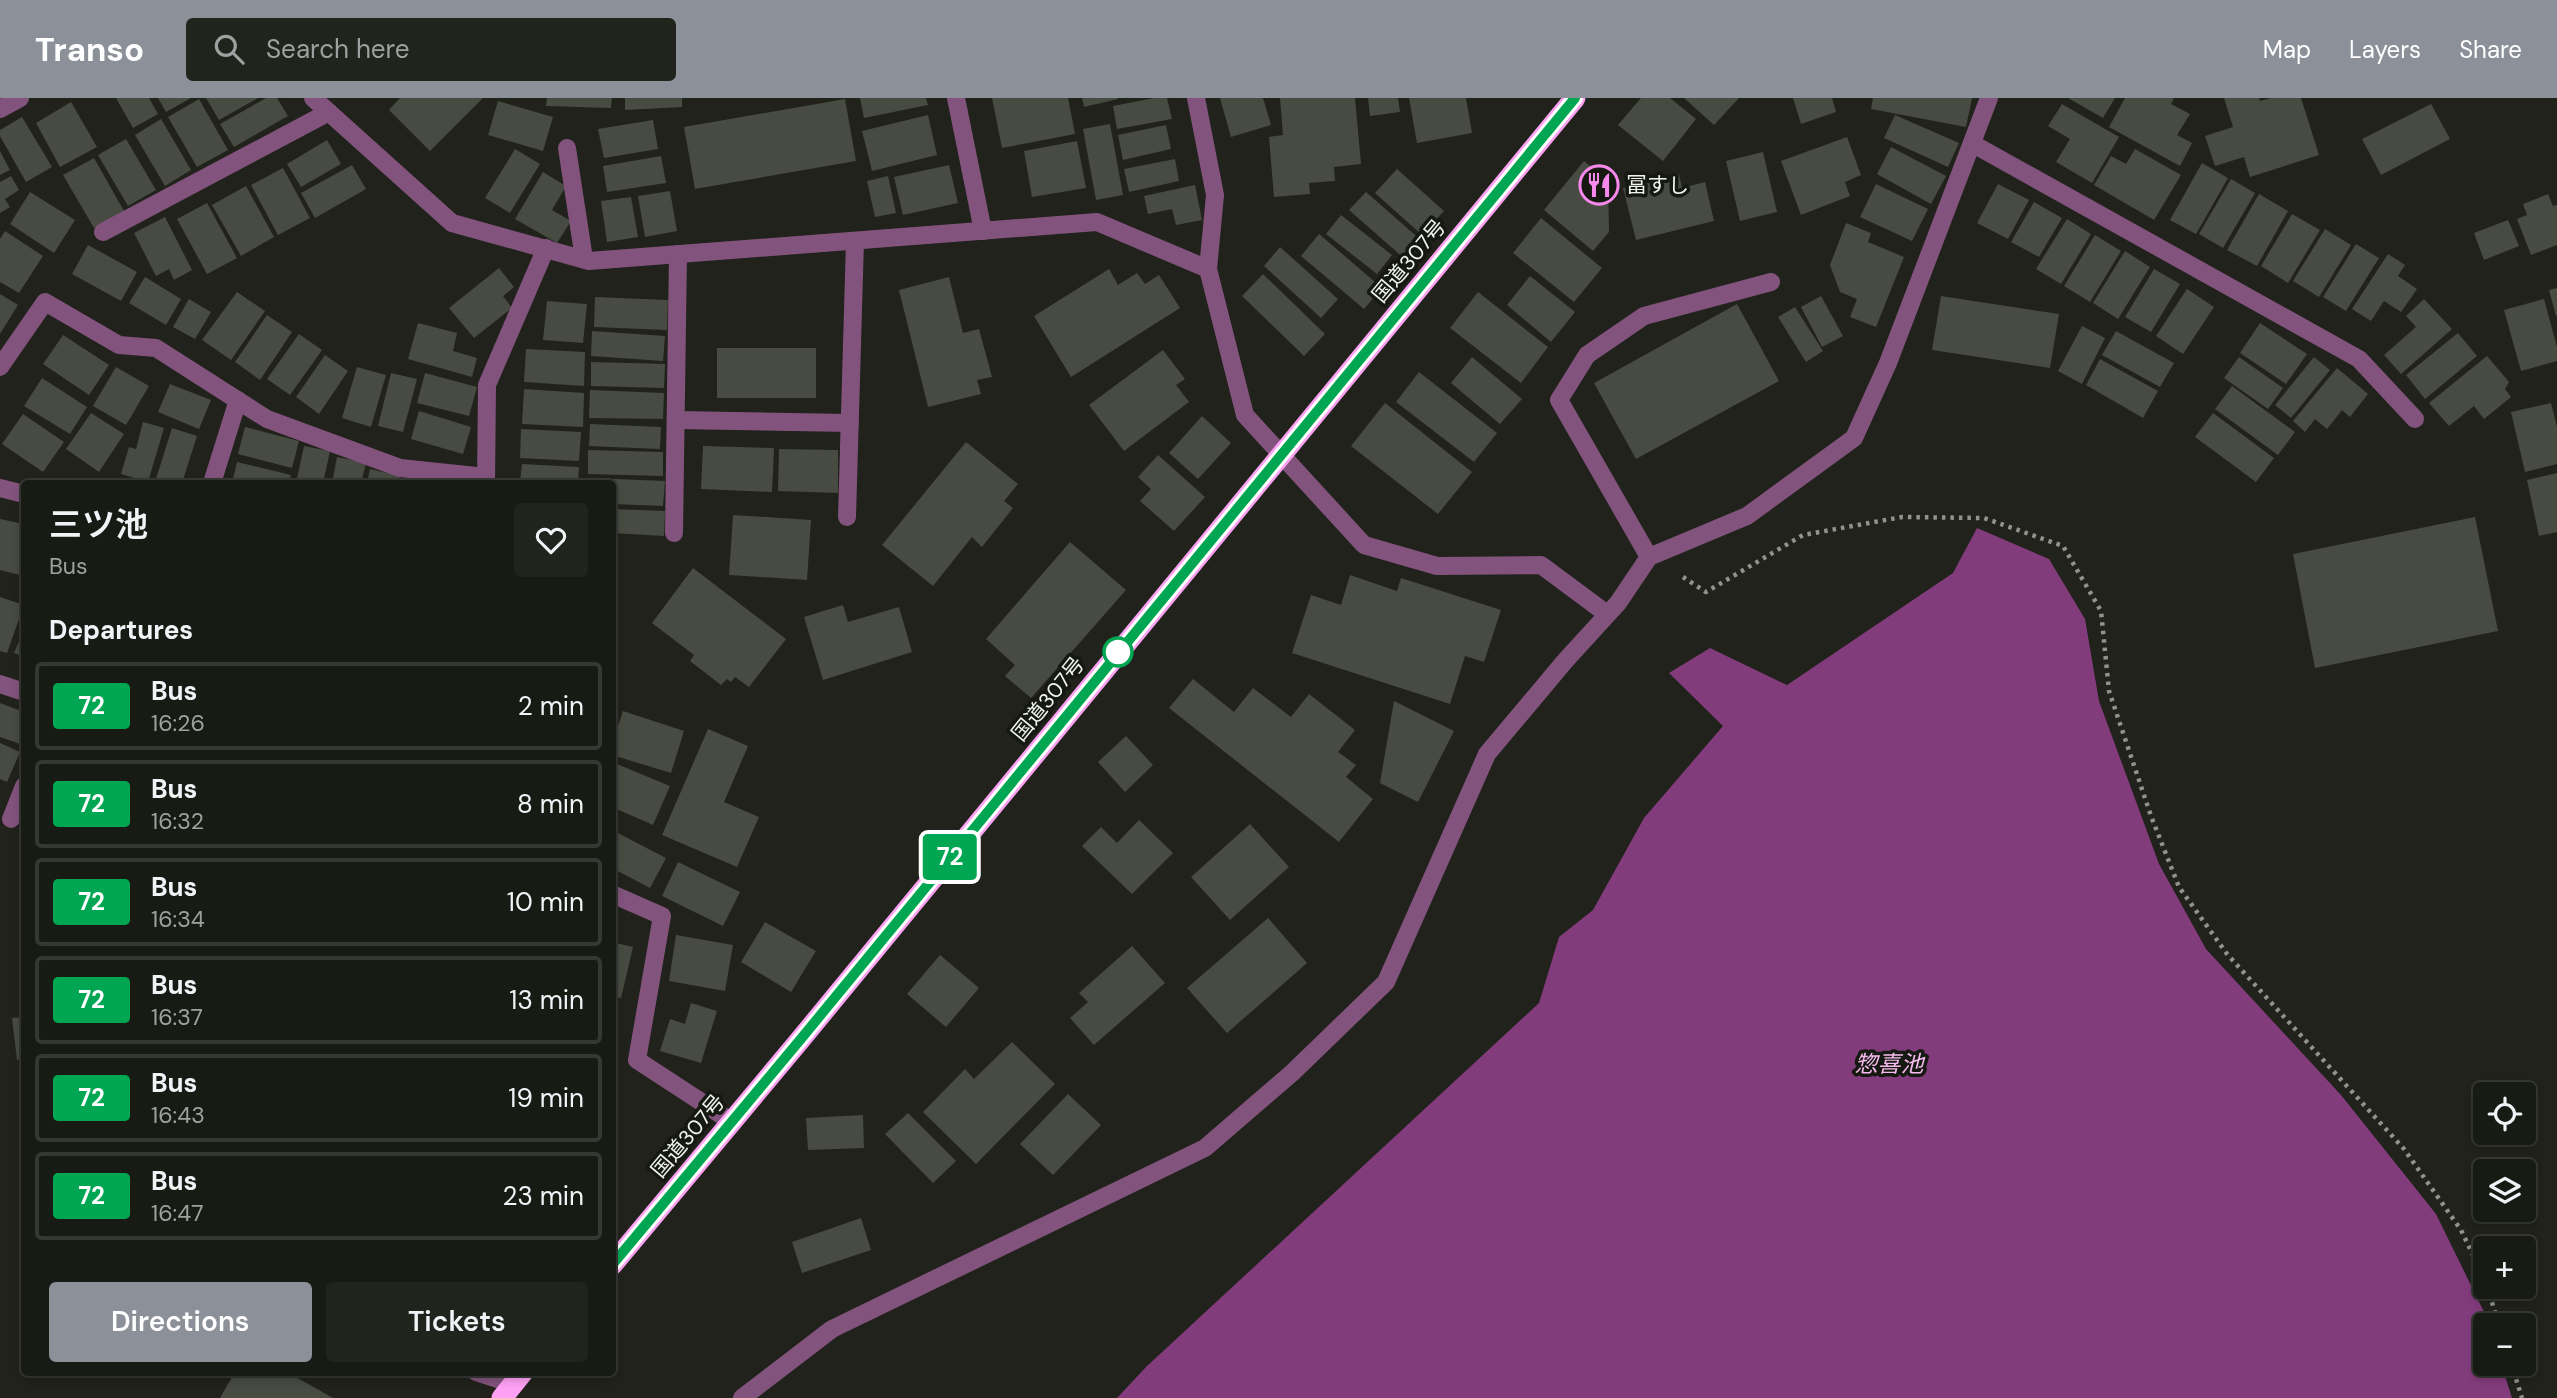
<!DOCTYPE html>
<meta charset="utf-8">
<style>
:root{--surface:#181a14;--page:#21231d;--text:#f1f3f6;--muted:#9fa1a0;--line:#363834;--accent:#8c9099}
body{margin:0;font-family:"DM Sans","Noto Sans JP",sans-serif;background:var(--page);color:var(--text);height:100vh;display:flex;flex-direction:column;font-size:26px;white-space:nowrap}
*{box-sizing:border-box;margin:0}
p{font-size:23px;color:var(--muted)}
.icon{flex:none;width:38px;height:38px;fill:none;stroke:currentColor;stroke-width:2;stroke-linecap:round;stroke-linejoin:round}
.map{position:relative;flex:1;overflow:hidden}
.drawer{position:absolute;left:21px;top:382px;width:595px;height:896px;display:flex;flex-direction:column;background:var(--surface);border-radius:7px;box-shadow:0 4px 10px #0003,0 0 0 2px var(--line)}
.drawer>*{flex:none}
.badge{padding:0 14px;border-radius:5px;font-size:24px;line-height:46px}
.buttons{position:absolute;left:2473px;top:984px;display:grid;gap:14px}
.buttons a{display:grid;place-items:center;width:63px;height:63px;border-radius:7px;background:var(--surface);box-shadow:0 4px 10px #0003,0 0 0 2px var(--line);font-size:35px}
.map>.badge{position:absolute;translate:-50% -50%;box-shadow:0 0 0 4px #fff}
h2{padding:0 28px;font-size:26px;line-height:63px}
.round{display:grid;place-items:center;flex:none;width:74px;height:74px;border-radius:7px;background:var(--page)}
.head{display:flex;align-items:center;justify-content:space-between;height:119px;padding:0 28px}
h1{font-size:33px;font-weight:600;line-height:52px}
.cta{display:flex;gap:14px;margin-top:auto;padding:14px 28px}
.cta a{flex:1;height:80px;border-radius:7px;background:var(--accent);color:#fff;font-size:28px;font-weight:600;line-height:80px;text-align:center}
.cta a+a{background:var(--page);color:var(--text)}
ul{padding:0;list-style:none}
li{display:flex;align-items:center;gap:21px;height:88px;margin:0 14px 10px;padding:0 14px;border:4px solid var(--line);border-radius:7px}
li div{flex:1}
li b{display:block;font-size:26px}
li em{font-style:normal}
li .badge{min-width:77px;font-weight:700;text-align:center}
header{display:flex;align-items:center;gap:42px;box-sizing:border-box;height:98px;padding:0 35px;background:var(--accent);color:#fff}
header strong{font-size:33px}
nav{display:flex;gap:38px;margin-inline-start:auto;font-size:24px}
.search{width:490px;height:63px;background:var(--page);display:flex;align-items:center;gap:18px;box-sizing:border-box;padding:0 24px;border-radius:7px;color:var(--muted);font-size:26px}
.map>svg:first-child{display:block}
</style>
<header>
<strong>Transo</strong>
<div class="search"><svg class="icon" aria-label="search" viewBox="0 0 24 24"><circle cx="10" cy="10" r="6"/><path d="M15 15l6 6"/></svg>Search here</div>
<nav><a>Map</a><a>Layers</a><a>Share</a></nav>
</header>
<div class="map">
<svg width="2557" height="1300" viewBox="0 0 2557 1300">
<rect width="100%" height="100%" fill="#20221b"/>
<polygon fill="#823c7c" points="1977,430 2049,461 2085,521 2099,603 2159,766 2206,851 2341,997 2436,1116 2488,1222 2490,1227 2485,1227 2485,1265 2501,1265 2512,1300 1117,1300 1146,1269 1539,905 1559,839 1593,812 1644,720 1723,628 1669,575 1710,550 1787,587 1953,475"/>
<g fill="#484b42">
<polygon points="116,0 149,0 158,16 133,30"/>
<polygon points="158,0 191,0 166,14"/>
<polygon points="206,0 258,0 219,22"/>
<polygon points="266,0 277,0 288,18 234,49 220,26"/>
<polygon points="400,0 483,0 430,53 389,12"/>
<polygon points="547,0 612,0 611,10 546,8"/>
<polygon points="625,0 682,0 682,9 625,12"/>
<polygon points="860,0 926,0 928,7 864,20"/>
<polygon points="992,0 1068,0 1075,36 1002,50"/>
<polygon points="1082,0 1118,0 1118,1 1084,9"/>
<polygon points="1154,0 1167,0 1172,21 1117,31 1113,8"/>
<polygon points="1220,0 1263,0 1271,27 1231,39"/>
<polygon points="1280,0 1355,0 1361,66 1334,69 1335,83 1309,85 1310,96 1274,99 1269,39 1283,37"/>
<polygon points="1368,0 1398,0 1400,14 1370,18"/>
<polygon points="1409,0 1466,0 1472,35 1417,45"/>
<polygon points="1641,0 1670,0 1696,21 1663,63 1618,27"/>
<polygon points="1684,0 1739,0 1714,27"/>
<polygon points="1793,0 1832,0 1836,14 1801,26"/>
<polygon points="1873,0 1972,0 1966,29 1871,11"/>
<polygon points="2068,0 2115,0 2103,20"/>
<polygon points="2125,0 2174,0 2171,6 2190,16 2177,37 2192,45 2180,68 2109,29"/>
<polygon points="2224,0 2259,0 2260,3 2271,0 2301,0 2319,57 2250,79 2244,59 2215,68 2205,38 2233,29"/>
<polygon points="199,1 228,52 197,69 168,19"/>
<polygon points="845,1 856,63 695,91 684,29"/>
<polygon points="498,3 553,19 543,53 488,37"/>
<polygon points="71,4 97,49 60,69 36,25"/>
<polygon points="2062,6 2119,39 2092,85 2056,64 2070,41 2048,28"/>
<polygon points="2431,6 2450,41 2381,77 2362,41"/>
<polygon points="928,17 937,57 872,73 862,33"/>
<polygon points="1895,17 1959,45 1948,69 1884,40"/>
<polygon points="22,19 52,69 26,84 0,38 0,32"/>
<polygon points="161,21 191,72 165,88 135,37"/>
<polygon points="653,22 658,51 604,60 598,31"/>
<polygon points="1110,26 1123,97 1096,102 1083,31"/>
<polygon points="1166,27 1171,51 1123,62 1118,37"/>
<polygon points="1847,39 1861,77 1845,84 1850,98 1801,117 1781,63"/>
<polygon points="126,41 156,92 128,108 98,57"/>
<polygon points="327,42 341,66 301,89 287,66"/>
<polygon points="1077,43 1086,90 1032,99 1024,53"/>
<polygon points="1891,49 1946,78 1931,106 1877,76"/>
<polygon points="515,51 540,66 510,115 485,100"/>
<polygon points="2135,51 2181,77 2154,122 2094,87 2111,58 2126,66"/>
<polygon points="0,53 10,72 0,77"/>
<polygon points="1763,54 1777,114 1740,123 1726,63"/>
<polygon points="661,58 666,85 607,94 603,68"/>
<polygon points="94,60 124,113 94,130 63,77"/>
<polygon points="1175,61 1179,83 1129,94 1124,71"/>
<polygon points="1584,63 1608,83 1609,134 1593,153 1544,112"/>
<polygon points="2202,65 2228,80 2196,136 2170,122"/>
<polygon points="352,67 366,91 315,120 301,95"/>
<polygon points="949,67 958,105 903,117 894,79"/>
<polygon points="283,70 310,120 278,137 251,87"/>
<polygon points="1397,71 1444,113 1422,137 1375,95"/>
<polygon points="543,74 566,88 552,112 571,123 557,145 515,121"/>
<polygon points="1679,76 1682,90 1705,84 1714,123 1636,142 1623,90"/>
<polygon points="11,78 19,92 5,101 10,109 0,115 0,84"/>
<polygon points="888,78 896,115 875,119 867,83"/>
<polygon points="2231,81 2255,95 2223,150 2199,136"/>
<polygon points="1876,86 1928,111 1912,143 1860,119"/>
<polygon points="1998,86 2029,102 2008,141 1977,125"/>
<polygon points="1195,87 1202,122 1176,127 1172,111 1148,116 1144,98"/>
<polygon points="246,88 274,139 241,158 212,107"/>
<polygon points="670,93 677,133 645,139 638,98"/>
<polygon points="30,94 75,122 54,155 10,126"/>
<polygon points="1366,94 1423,144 1406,162 1349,112"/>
<polygon points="2259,96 2288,113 2257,168 2227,152"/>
<polygon points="2548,96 2553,108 2557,107 2557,147 2531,157 2517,121 2527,117 2523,106"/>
<polygon points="631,99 638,139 607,144 601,103"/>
<polygon points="2034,104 2062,120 2039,159 2011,144"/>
<polygon points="207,105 237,160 207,176 177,121"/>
<polygon points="2292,116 2320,132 2288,185 2261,168"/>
<polygon points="1341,117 1392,157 1377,176 1326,136"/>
<polygon points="165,119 192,172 174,182 169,171 156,178 134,135"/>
<polygon points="1541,120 1602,170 1574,204 1513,155"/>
<polygon points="2067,121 2091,136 2061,186 2036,171"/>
<polygon points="2508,122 2519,148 2484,162 2474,135"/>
<polygon points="1846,125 1871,135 1868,144 1904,159 1876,229 1850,219 1857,201 1840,194 1830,167"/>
<polygon points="2325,131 2351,147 2319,199 2293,183"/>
<polygon points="5,133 43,158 19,195 0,184 0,141"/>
<polygon points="1319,136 1382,190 1364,211 1301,158"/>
<polygon points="2095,137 2121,153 2090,204 2064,188"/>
<polygon points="2356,146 2379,160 2346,213 2323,199"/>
<polygon points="88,147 137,174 121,203 72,176"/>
<polygon points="1280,149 1338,201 1321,220 1264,168"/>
<polygon points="2125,153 2150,169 2118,221 2093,205"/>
<polygon points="2388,156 2405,167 2398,178 2417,191 2401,214 2384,203 2371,223 2352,211"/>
<polygon points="499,170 514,189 503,198 512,210 474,240 449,210"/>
<polygon points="1109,171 1118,187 1137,175 1145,186 1159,177 1180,210 1071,279 1034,218"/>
<polygon points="2154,171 2180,186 2151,234 2125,219"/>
<polygon points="1263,176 1325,236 1304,258 1242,198"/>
<polygon points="1530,178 1575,214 1551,244 1507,207"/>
<polygon points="145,179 181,201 166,227 129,205"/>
<polygon points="949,179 963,235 979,231 992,279 977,282 981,296 928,309 899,192"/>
<polygon points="2557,190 2557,218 2556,218 2549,192"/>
<polygon points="2187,191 2214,209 2183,256 2156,238"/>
<polygon points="237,194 265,213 231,262 202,242"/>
<polygon points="1478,194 1548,249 1521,285 1450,230"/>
<polygon points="0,196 18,207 0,236"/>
<polygon points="1821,198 1843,238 1822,249 1801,209"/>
<polygon points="1941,198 2059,216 2050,270 1932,252"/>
<polygon points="595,199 668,202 667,232 594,229"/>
<polygon points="189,201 211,214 195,241 173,229"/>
<polygon points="2424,201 2452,231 2401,276 2384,257 2416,229 2406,218"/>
<polygon points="2544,201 2557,249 2557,263 2521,273 2504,212"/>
<polygon points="547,203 587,206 583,245 543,242"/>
<polygon points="1737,206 1779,283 1636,361 1594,285"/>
<polygon points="1795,209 1823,253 1806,264 1778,219"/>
<polygon points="267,217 292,234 260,282 235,264"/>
<polygon points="418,225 457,235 453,253 477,260 472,279 408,261"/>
<polygon points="2260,225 2307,256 2286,286 2240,255"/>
<polygon points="2082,228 2105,240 2082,286 2058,273"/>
<polygon points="592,233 665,238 663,263 591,258"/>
<polygon points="2116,233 2174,265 2160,289 2102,257"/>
<polygon points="2458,235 2477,258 2425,301 2406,277"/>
<polygon points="299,236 322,252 290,297 267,281"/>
<polygon points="63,237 109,267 89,297 43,266"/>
<rect x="717" y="250" width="99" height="50"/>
<polygon points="526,251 585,254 584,288 524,284"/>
<polygon points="1163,252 1185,281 1176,287 1189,304 1124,353 1089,307"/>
<polygon points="325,257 348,273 319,316 296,299"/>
<polygon points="2487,258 2509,284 2505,291 2511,299 2484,321 2474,308 2449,328 2429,305"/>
<polygon points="1472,259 1522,301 1500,326 1451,285"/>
<polygon points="2239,259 2283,290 2268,311 2224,280"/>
<polygon points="2314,259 2330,272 2291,320 2275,307"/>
<polygon points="2100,261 2158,293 2143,320 2086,287"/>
<polygon points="591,264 665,266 664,290 591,288"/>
<polygon points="116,269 149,288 126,327 93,308"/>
<polygon points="357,269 386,277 371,329 342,320"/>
<polygon points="2337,270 2368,296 2350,319 2342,312 2327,331 2315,321 2305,334 2293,323"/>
<polygon points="1419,274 1497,335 1474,364 1396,304"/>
<polygon points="391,275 417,281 403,334 378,328"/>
<polygon points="425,275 477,289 469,318 417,305"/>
<polygon points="42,280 87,309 70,336 24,308"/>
<polygon points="170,286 211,302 199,331 158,314"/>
<polygon points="2232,288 2295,334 2278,357 2215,311"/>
<polygon points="524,291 584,295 583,329 522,326"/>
<polygon points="590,292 664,295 663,321 589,320"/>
<polygon points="1385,305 1472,374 1438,416 1351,348"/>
<polygon points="2551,305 2557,329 2557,366 2525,374 2511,314"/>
<polygon points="419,313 471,329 463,356 411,341"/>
<polygon points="91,315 124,336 99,374 66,351"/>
<polygon points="2213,315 2274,360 2256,384 2195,339"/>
<polygon points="23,316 64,344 43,374 2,346"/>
<polygon points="1202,318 1231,345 1198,381 1169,355"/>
<polygon points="143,324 164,330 148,384 121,376 129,349 136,351"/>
<polygon points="590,326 661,329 660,351 589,348"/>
<polygon points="245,329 299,343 292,370 238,356"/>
<polygon points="172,330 197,338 182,385 159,385 155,384"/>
<polygon points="521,331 581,334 579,363 520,360"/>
<polygon points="966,344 1018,386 1004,403 1013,410 982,449 972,439 933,488 882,447"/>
<polygon points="304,348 330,353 323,385 296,385"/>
<polygon points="703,348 774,350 772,394 701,391"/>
<polygon points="779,351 838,352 838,395 778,393"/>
<polygon points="588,352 663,354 663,378 588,376"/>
<polygon points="1158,357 1205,399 1174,433 1140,403 1151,391 1138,379"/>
<polygon points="337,359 366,365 361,385 332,385"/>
<polygon points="237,364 291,377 289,385 232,385"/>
<polygon points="522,366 579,369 578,385 520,385"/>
<polygon points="370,371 400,378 398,385 367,385"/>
<polygon points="2557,375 2557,434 2539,438 2527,382"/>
<polygon points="589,380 665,383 663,408 612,406 612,385 589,385"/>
<polygon points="612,411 665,413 664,438 612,435"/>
<polygon points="733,417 811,422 807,482 729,477"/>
<polygon points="2475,419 2498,533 2315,570 2293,456"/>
<polygon points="0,421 24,426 24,478 0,472"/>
<polygon points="1070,444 1126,492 1031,600 1005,578 1015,567 986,541"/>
<polygon points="693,470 786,541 749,589 735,579 731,584 727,581 721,587 690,563 694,557 652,525"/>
<polygon points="1350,477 1397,493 1401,480 1501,512 1484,564 1465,558 1450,606 1292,555 1311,497 1341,507"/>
<polygon points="0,499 24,507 7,555 0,553"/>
<polygon points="843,507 848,524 899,509 912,554 823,582 804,519"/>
<polygon points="24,532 24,559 14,555"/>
<polygon points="1193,581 1234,614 1253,590 1291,619 1309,596 1355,632 1338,654 1356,667 1346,679 1373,701 1339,744 1169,610"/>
<polygon points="1394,603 1454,633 1418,704 1380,685"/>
<polygon points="0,605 24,614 24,634 20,646 0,639"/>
<polygon points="623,613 684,633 671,675 612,657 612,645"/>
<polygon points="708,631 748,648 724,704 759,719 737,769 662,737"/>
<polygon points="1126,638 1153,667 1125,694 1098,664"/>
<polygon points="0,645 20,654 7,684 0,681"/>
<polygon points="612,664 670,688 653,727 612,709"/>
<polygon points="1139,722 1173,755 1132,796 1082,748 1101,729 1117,745"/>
<polygon points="1250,726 1289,769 1230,822 1191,779"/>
<polygon points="612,732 666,760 650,790 612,770"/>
<polygon points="678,764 740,794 723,828 662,798"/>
<polygon points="1268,820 1307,865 1227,935 1187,890"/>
<polygon points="765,824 816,853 791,894 741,864"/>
<polygon points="676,837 733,847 725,893 669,883"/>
<polygon points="612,844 633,849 621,900 612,898"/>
<polygon points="1132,848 1165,885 1094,947 1070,920 1088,904 1079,895"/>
<polygon points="940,857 979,890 946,929 907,896"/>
<polygon points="691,905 717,913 701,965 660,953 670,921 685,926"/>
<polygon points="24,919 24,961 17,962 12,920"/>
<polygon points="1012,944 1055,986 976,1066 923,1014 965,971 974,981"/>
<polygon points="24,968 24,998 23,998 19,969"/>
<polygon points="1068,996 1101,1027 1053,1077 1020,1046"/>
<polygon points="908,1015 956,1063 933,1085 885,1036"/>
<polygon points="863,1017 864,1050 808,1052 806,1020"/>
<polygon points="861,1120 871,1152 802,1175 792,1144"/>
<polygon points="235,1274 287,1274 333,1300 220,1300"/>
</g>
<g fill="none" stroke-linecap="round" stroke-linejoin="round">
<g stroke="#91938d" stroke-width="4.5" stroke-dasharray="3.5 5" stroke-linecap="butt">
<polyline points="1683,479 1706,494 1803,437 1902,419 1984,420 2063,448 2101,513 2109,593 2151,718 2179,789 2227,856 2404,1051 2461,1132 2485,1182"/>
<polyline points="2487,1188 2499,1227"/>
<polyline points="2511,1265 2522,1300"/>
</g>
<g stroke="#82537c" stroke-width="18">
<polyline points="567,50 584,161"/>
<polyline points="212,385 238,302"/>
</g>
<g stroke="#82537c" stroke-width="18">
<polyline points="313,0 452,125 589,163 1097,124 1208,171"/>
<polyline points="956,0 983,133"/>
<polyline points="1196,0 1215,97 1208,171 1245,317 1364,447 1437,468 1541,467 1607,516"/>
<polyline points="0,11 20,0"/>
<polyline points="1973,46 2359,261 2415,321"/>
<polyline points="103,134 329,14"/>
<polyline points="0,269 45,204 119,247 156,250 267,321 400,370 486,379"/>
<polyline points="676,322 850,325"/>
<polyline points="486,385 487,287 546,150"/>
<polyline points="0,390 24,396"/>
<polyline points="847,419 855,143"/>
<polyline points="674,435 678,156"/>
<polyline points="1649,459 1559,302 1587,257 1644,218 1771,184"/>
<polyline points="0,586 24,594"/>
<polyline points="11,721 24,688"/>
<polyline points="612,796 662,818 637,962 732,1024"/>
<polyline points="476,1274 513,1286"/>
<polyline points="742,1300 832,1231 1205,1050 1292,975 1386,884 1487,656 1565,563 1618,505 1649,459 1747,418 1854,340 1888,265 1989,0"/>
</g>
<g stroke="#fea1f4" stroke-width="21">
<polyline points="612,1167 800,942 1575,0"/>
<polyline points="502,1300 523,1274"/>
</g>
</g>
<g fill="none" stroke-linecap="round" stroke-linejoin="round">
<g stroke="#fff" stroke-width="16">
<polyline id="line" points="612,1167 800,942 1575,0"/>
</g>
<use href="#line" stroke="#00a651" stroke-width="10"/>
</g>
<defs>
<g id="restaurant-ring" transform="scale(2.0125)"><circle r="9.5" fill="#161911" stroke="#f788ec" stroke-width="1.5"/><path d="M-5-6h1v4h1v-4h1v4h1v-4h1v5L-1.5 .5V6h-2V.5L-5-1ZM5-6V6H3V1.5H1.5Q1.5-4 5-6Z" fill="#f788ec"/></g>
</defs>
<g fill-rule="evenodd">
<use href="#restaurant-ring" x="1599" y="87"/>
</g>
<circle fill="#fff" stroke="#00a651" stroke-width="3.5" cx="1118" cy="554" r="14"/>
<g text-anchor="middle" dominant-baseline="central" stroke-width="7" stroke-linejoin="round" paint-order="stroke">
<g font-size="21" fill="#f1f3ee" stroke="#161911" text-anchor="start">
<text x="1626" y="87">冨すし</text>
</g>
<g font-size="21" fill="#f1f3ee" stroke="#161911">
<text transform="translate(1409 163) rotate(-50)">国道307号</text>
<text transform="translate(1048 601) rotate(-51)">国道307号</text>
<text transform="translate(688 1038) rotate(-50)">国道307号</text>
</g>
<g font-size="23" font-style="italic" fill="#f5baed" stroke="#161911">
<text x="1889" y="966">惣喜池</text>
</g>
</g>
</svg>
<div class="buttons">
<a><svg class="icon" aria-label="locate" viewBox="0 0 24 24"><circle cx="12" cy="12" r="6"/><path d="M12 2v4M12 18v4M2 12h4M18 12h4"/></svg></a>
<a><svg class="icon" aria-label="layers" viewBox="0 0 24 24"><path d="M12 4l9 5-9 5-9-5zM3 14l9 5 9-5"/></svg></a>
<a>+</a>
<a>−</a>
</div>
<b class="badge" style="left:950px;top:759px;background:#00a651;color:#fff">72</b>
<section class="drawer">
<div class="head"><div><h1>三ツ池</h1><p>Bus</p></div><a class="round"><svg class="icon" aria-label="heart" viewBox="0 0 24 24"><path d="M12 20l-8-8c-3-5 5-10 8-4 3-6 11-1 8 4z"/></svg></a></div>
<h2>Departures</h2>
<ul>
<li><span class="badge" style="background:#00a651;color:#fff">72</span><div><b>Bus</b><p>16:26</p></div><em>2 min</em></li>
<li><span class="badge" style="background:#00a651;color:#fff">72</span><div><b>Bus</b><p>16:32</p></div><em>8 min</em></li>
<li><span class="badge" style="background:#00a651;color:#fff">72</span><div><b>Bus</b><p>16:34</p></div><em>10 min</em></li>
<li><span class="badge" style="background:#00a651;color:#fff">72</span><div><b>Bus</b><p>16:37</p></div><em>13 min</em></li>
<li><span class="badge" style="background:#00a651;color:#fff">72</span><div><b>Bus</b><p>16:43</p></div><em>19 min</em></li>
<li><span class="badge" style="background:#00a651;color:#fff">72</span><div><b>Bus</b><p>16:47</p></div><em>23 min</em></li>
</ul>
<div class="cta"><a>Directions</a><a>Tickets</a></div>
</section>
</div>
